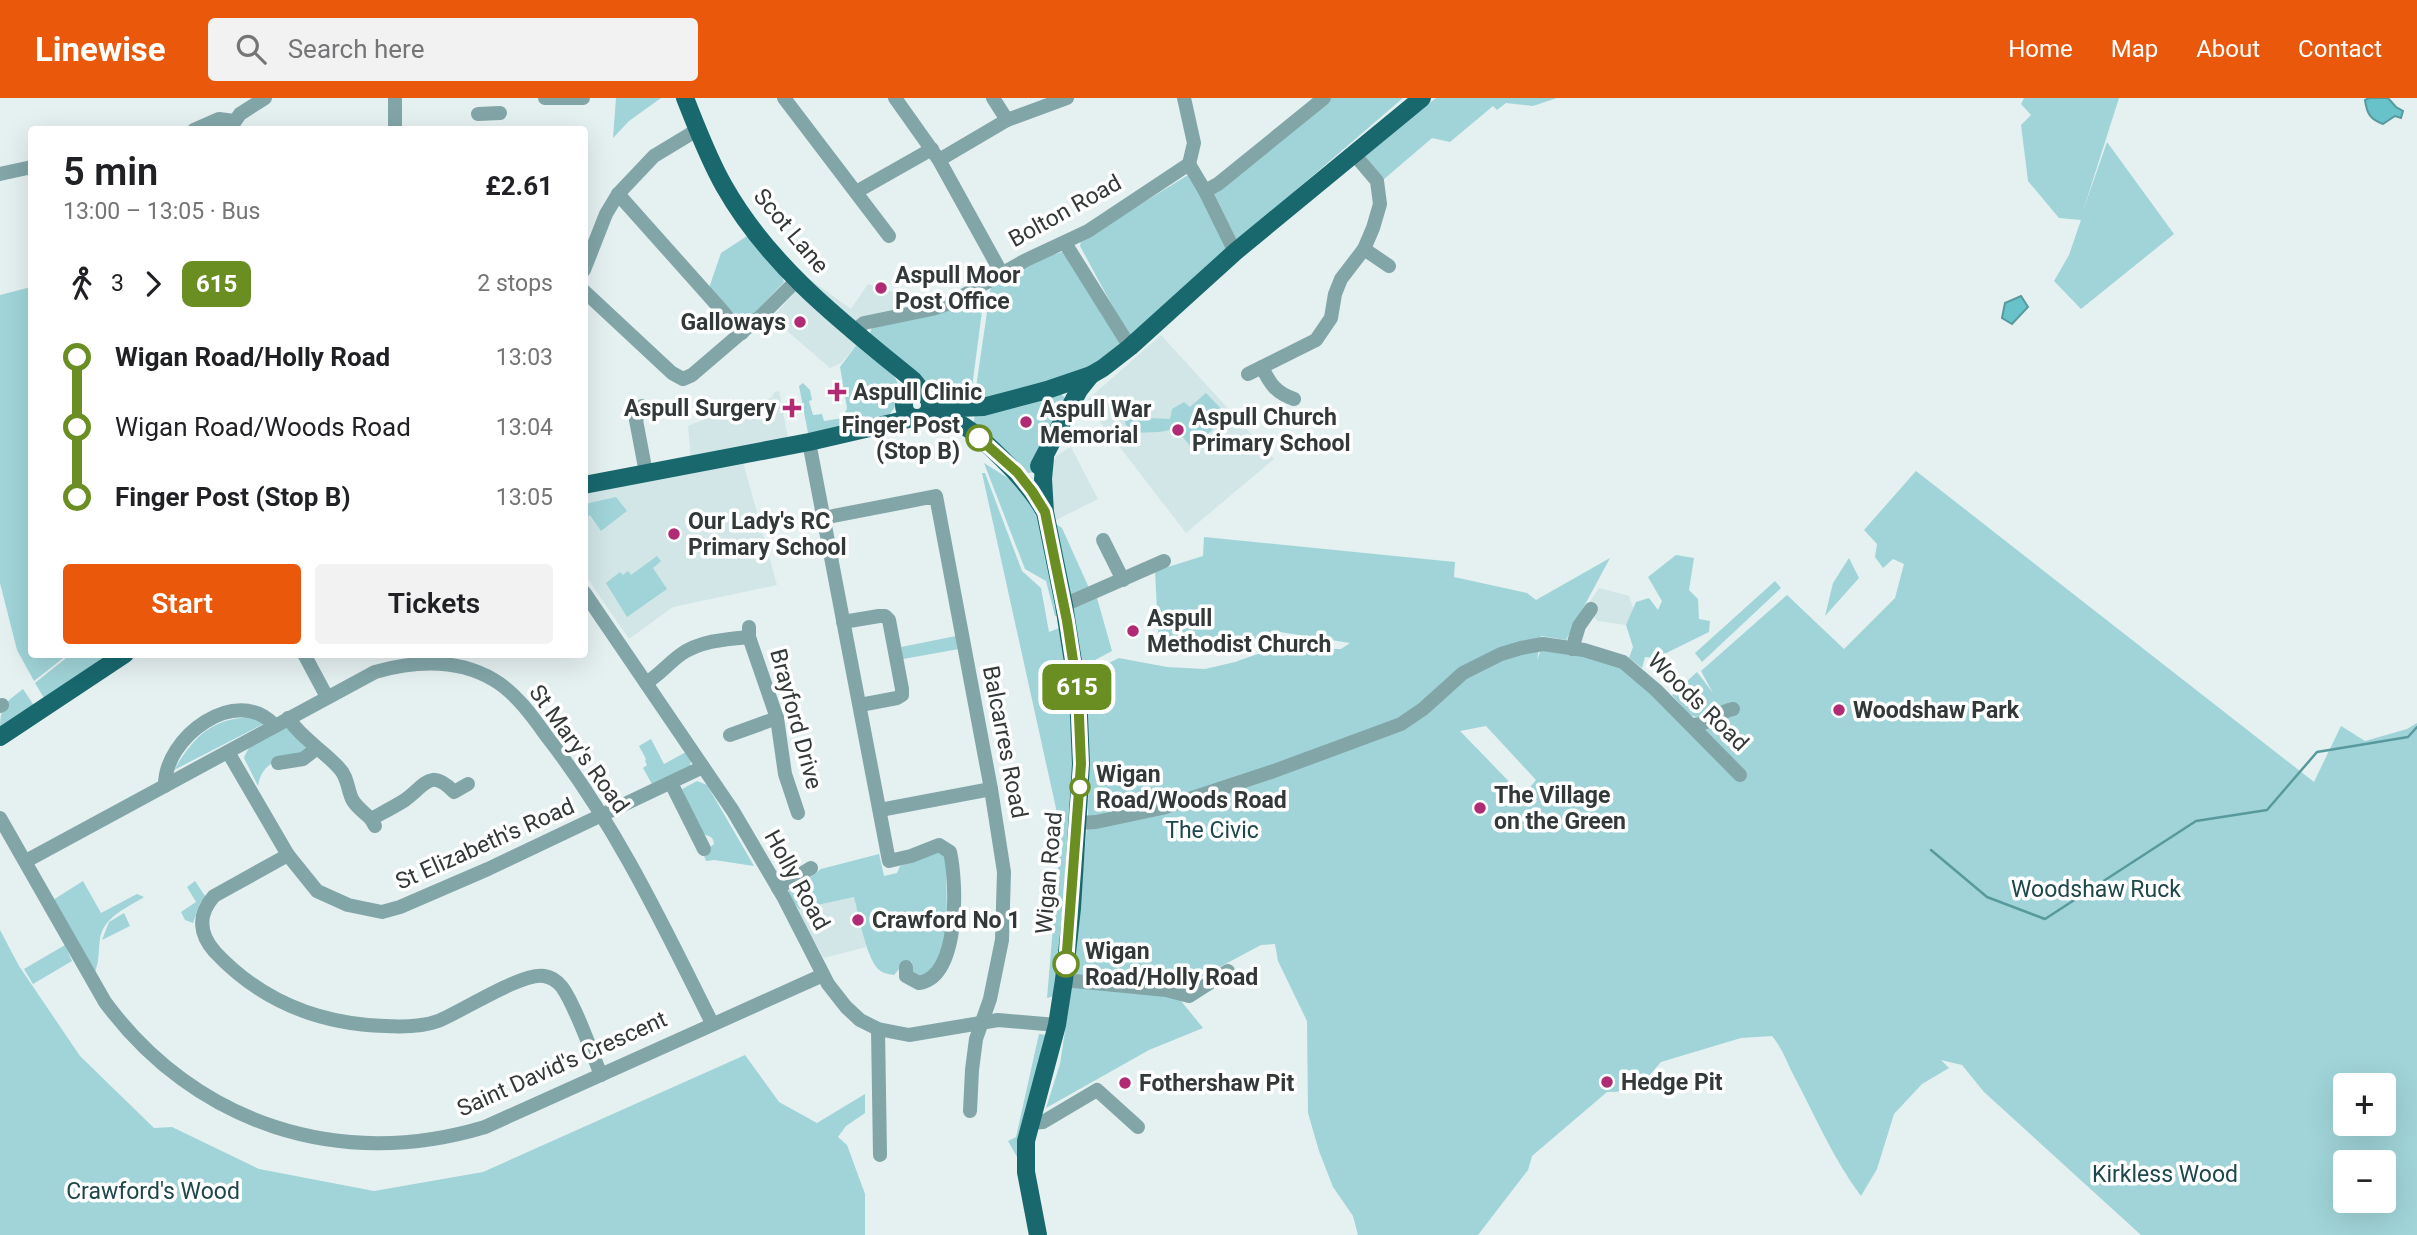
<!DOCTYPE html>
<meta charset="utf-8">
<style>
:root{--surface:#fff;--page:#f2f2f2;--text:#202124;--muted:#757577;--accent:#ea580c}
body{margin:0;font-family:Roboto,sans-serif;background:var(--page);color:var(--text);height:100vh;display:flex;flex-direction:column;font-size:26px;white-space:nowrap}
*{box-sizing:border-box;margin:0}
p{font-size:23px;color:var(--muted)}
.icon{flex:none;width:38px;height:38px;fill:none;stroke:currentColor;stroke-width:2;stroke-linecap:round;stroke-linejoin:round}
.map{position:relative;flex:1;overflow:hidden}
.side{position:absolute;left:28px;top:28px;width:560px;height:532px;display:flex;flex-direction:column;background:var(--surface);border-radius:7px;box-shadow:0 7px 28px #0002}
.side>*{flex:none}
.badge{padding:0 14px;border-radius:10px;font-size:24px;line-height:46px}
.buttons{position:absolute;left:2333px;top:975px;display:grid;gap:14px}
.buttons a{display:grid;place-items:center;width:63px;height:63px;border-radius:7px;background:var(--surface);box-shadow:0 7px 28px #0002;font-size:35px}
.map>.badge{position:absolute;translate:-50% -50%;box-shadow:0 0 0 4px #fff}
.legs{display:flex;align-items:center;gap:10px;height:77px;padding:0 35px;font-size:23px}
.legs p{margin-inline-start:auto}
.head{display:flex;align-items:center;justify-content:space-between;height:119px;padding:0 35px}
h1{font-size:38px;font-weight:600;line-height:52px}
.button{display:flex;gap:14px;margin-top:auto;padding:14px 35px}
.button a{flex:1;height:80px;border-radius:7px;background:var(--accent);color:#fff;font-size:28px;font-weight:600;line-height:80px;text-align:center}
.button a+a{background:var(--page);color:var(--text)}
ul{padding:0 35px;list-style:none}
li{display:flex;align-items:center;gap:24px;height:70px;font-size:26px}
li i{display:grid;place-items:center;width:10px;height:100%;margin:0 9px;background:currentColor}
li i::after{content:'';width:18px;height:18px;margin:-9px;border:5px solid;border-radius:50%;background:var(--surface)}
li p{margin-inline-start:auto}
li:first-child i{background:linear-gradient(#0000 50%,currentColor 0)}
li:last-child i{background:linear-gradient(currentColor 50%,#0000 0)}
header{display:flex;align-items:center;gap:42px;box-sizing:border-box;height:98px;padding:0 35px;background:var(--accent);color:#fff}
header strong{font-size:33px}
nav{display:flex;gap:38px;margin-inline-start:auto;font-size:24px}
.search{width:490px;height:63px;background:var(--page);display:flex;align-items:center;gap:18px;box-sizing:border-box;padding:0 24px;border-radius:7px;color:var(--muted);font-size:26px}
.map>svg:first-child{display:block}
</style>
<header>
<strong>Linewise</strong>
<div class="search"><svg class="icon" aria-label="search" viewBox="0 0 24 24"><circle cx="10" cy="10" r="6"/><path d="M15 15l6 6"/></svg>Search here</div>
<nav><a>Home</a><a>Map</a><a>About</a><a>Contact</a></nav>
</header>
<div class="map">
<svg width="2417" height="1137" viewBox="0 0 2417 1137">
<rect width="100%" height="100%" fill="#e5f0f1"/>
<g fill="#d2e6e7">
<polygon points="808,180 851,211 868,186 904,197 903,210 857,223 858,245 841,265 830,270 772,220"/>
<polygon points="1161,237 1274,361 1186,435 1085,304"/>
<polygon points="779,293 788,340 691,362 688,328 734,309 771,300 775,294"/>
<polygon points="1071,349 1098,401 1054,423 1050,371 1056,358"/>
<polygon points="743,364 777,487 673,509 629,541 585,477 584,396"/>
<polygon points="1599,490 1629,498 1634,512 1626,527 1598,523 1590,515 1589,505"/>
<polygon points="854,799 866,849 824,860 795,811"/>
</g>
<g fill="#a0d4d8" fill-rule="evenodd">
<polygon points="616,0 661,0 629,23 613,40"/>
<polygon points="1330,0 1403,0 1237,143 1213,93"/>
<polygon points="1436,0 1557,0 1533,8 1506,5 1497,12 1493,8 1450,44 1432,40 1383,82 1364,57"/>
<polygon points="2024,0 2119,0 2083,113 2107,44 2174,136 2081,211 2054,183 2069,157 2081,122 2059,120 2028,83 2021,27 2031,17 2021,6"/>
<polygon points="1188,77 1195,80 1228,151 1132,244 1080,148 1081,143"/>
<polygon points="747,138 781,176 784,184 748,222 742,223 709,190 721,155"/>
<polygon points="1068,152 1123,250 1091,271 1058,282 974,303 991,187 1034,163"/>
<polygon points="31,189 32,556 67,557 34,583 17,552 0,485 0,197"/>
<polygon points="985,190 970,305 939,296 869,238 872,229"/>
<path d="M858 245C882 265 919 286 887 319L808 335 799 288 803 285 810 292 812 302 809 303 813 317 822 316 824 323 843 320 847 310 840 269Z"/>
<polygon points="1206,295 1228,318 1192,350 1176,331 1159,334 1131,335 1125,325 1128,307 1148,310 1148,320 1170,321 1172,311 1184,304 1190,309"/>
<polygon points="1061,296 1065,300 1033,374 1024,376 973,329 975,317"/>
<polygon points="984,365 1014,384 1038,414 1059,517 1055,518 1046,483 1025,471"/>
<path d="M1916 373 2314 684 2341 628 2365 643 2407 631 2417 625V1137H2141L1984 994 1962 967 1941 962 1949 970 1922 986 1894 1016 1877 1071 1861 1098C1834 1062 1816 1020 1795 980 1787 965 1783 951 1772 938L1741 940 1661 964 1636 993 1607 994 1532 1058 1528 1072 1478 1137H1358L1353 1118 1333 1089 1319 1053 1308 1015 1307 923 1278 863 1275 846 1261 847 1184 888 1073 878 1088 718 1089 646 1083 577 1119 560 1167 569 1205 571 1235 564 1272 551H1341L1350 545 1280 534 1260 544 1208 540 1159 550 1155 473 1203 458 1204 439 1455 464 1454 479 1527 495 1536 502 1610 460 1566 542 1541 538 1537 562 1543 546 1623 564 1692 627 1700 620 1689 617 1672 597 1697 574 1713 595 1701 573 1787 497 1844 551 1895 500 1904 466 1893 461 1883 470 1875 459 1877 446 1864 432ZM1486 628 1536 682 1523 698 1460 633ZM2345 987H2384V1026H2345ZM2345 1064H2384V1102H2345Z"/>
<polygon points="982,375 985,375 1022,473 1041,490 1049,534 1062,529 1072,605 1072,698 1058,897 1047,900 1061,733"/>
<polygon points="616,399 627,413 601,433 590,417 585,421 585,406"/>
<polygon points="1056,426 1062,430 1089,490 1070,501"/>
<polygon points="1676,457 1694,460 1689,492 1698,501 1699,521 1710,523 1709,534 1656,560 1645,559 1642,570 1629,560 1633,549 1626,527 1636,504 1649,500 1658,512 1662,503 1648,479"/>
<polygon points="657,458 661,463 653,470 667,491 627,519 606,485 620,474 623,477 628,473 631,477"/>
<polygon points="1849,460 1859,480 1825,518 1833,485"/>
<polygon points="1775,483 1781,490 1702,564 1695,555"/>
<polygon points="1097,500 1112,553 1082,569 1072,511"/>
<polygon points="956,538 959,551 903,561 901,549"/>
<polygon points="70,557 111,557 44,600 35,585"/>
<path d="M23 591 35 609 0 634C0 609 3 606 23 591Z"/>
<path d="M248 619 269 623 174 672C193 640 209 622 248 619Z"/>
<path d="M283 629 291 631 312 653C289 658 262 660 258 688L244 660C249 643 268 637 283 629Z"/>
<polygon points="651,641 664,666 686,654 691,661 690,669 653,688 643,670 647,667 645,663 646,661 639,648"/>
<path d="M697 683 707 687 754 768 714 762 706 763 703 755 714 746C713 738 709 738 702 736L682 691Z"/>
<path d="M940 754 946 757 947 828 942 854 929 877 917 878 913 875 912 864 906 863 894 877C888 876 882 875 878 871 865 856 859 818 854 799L799 811 788 799 787 795 791 790 809 780 821 771 879 756 884 778 897 775 900 768Z"/>
<path d="M83 783 101 815 137 796 144 799C127 810 103 819 100 841 98 854 100 860 95 874L53 802Z"/>
<polygon points="195,783 205,798 199,807 193,825 185,822 181,814 196,804 187,789"/>
<polygon points="124,815 130,828 102,842 109,824"/>
<polygon points="0,832 19,868 80,958 154,1030 172,1029 259,1071 374,1093 483,1074 745,957 779,1004 817,1025 865,996 865,1015 846,1028 838,1039 847,1047 865,1096 865,1137 0,1137"/>
<polygon points="65,847 72,863 33,886 24,871"/>
<polygon points="1072,886 1173,898 1181,903 1203,930 1149,952 1046,1010 1060,966"/>
<polygon points="1039,936 1049,937 1017,1059 1008,1043 1016,1039"/>
</g>
<g fill="#68c2c9" stroke="#58999e" stroke-width="2">
<path d="M2369 0H2388L2396 9 2403 13 2401 20 2395 18 2383 26C2370 21 2367 16 2365 2Z"/>
<polygon points="2021,198 2028,209 2012,226 2002,220 2005,205"/>
</g>
<g fill="none" stroke-linecap="round" stroke-linejoin="round">
<polyline stroke="#58999e" stroke-width="2.5" points="1931,752 1987,799 2045,821 2196,723 2267,712 2317,654 2408,639 2417,629"/>
<g stroke="#82a5a8" stroke-width="14">
<polyline points="395,0 395,32"/>
<polyline points="545,0 583,0"/>
<polyline points="784,0 889,138"/>
<polyline points="895,0 939,62 1002,176"/>
<polyline points="993,0 1007,22"/>
<polyline points="1184,0 1194,45 1189,66"/>
<polyline points="478,16 500,15"/>
<polyline points="194,32 219,21 234,23"/>
<polyline points="229,32 240,16 265,0"/>
<polyline points="939,62 1007,22 1067,0"/>
<polyline points="0,76 32,69"/>
<polyline points="1205,93 1235,154"/>
<polyline points="856,94 932,51"/>
<polyline points="618,96 742,235"/>
<polyline points="1065,145 1130,249"/>
<polyline points="1364,151 1389,168"/>
<polyline points="584,172 606,116 618,96 654,58 697,32"/>
<polyline points="584,193 672,275 683,281 692,277 762,217 797,182"/>
<polyline points="853,234 864,225 932,211 950,205 1026,162 1088,133 1189,66 1205,93 1218,86 1324,0"/>
<path d="M1262 269C1270 286 1276 295 1294 301"/>
<polyline points="1248,276 1316,242 1331,220 1335,196 1341,181 1364,151 1373,130 1380,106 1377,83 1354,56"/>
<polyline points="642,308 636,322 646,375"/>
<path d="M809 344 889 763 911 758 939 747 950 754C957 785 960 879 919 885L906 878V869"/>
<polyline points="823,420 936,398 991,691 1004,774 1002,842 990,901 976,941 972,972 970,1013"/>
<polyline points="1103,442 1123,482"/>
<polyline points="584,494 733,713 784,800 828,886 846,909 860,922 878,931 909,937 998,922 1057,927"/>
<polyline points="1064,507 1164,463"/>
<polyline points="843,524 879,518 885,518 889,522 902,591 902,597 897,600 860,607"/>
<polyline points="749,529 749,539 777,620 785,676 798,715"/>
<polyline points="1572,551 1579,528 1591,511"/>
<polyline points="304,556 327,599"/>
<path d="M646 585C659 577 668 566 680 557 699 543 726 541 749 539"/>
<polyline points="0,608 2,607"/>
<path d="M288 620C302 641 323 652 339 670 348 679 347 690 352 701 356 709 364 714 371 721"/>
<path d="M1692 627C1713 626 1716 614 1733 611"/>
<polyline points="730,637 777,620"/>
<polyline points="228,654 288,757 317,793 348,807 382,814 400,809 488,771 703,669"/>
<polyline points="278,665 303,661 316,651"/>
<polyline points="671,685 704,751"/>
<path d="M165 688C164 639 237 586 274 627"/>
<polyline points="880,712 991,691"/>
<path d="M0 720 105 904C195 1026 340 1073 485 1029L823 877"/>
<polyline points="1078,725 1096,724 1162,710 1274,673 1401,626 1423,611 1463,575 1501,556 1521,550 1543,546 1584,552 1623,564 1656,592 1740,677"/>
<path d="M375 728 371 721C382 715 394 709 405 702 425 688 430 669 454 694L468 686"/>
<path d="M288 757 214 798C197 817 199 836 215 854 261 903 319 926 385 928 402 929 422 929 438 923 461 914 522 874 544 878 551 879 558 884 562 889 576 909 591 953 601 977"/>
<path d="M26 763 375 574C414 563 457 560 494 582 516 595 533 619 548 640 616 727 663 827 712 925"/>
<polyline points="778,790 811,770"/>
<polyline points="1064,882 1166,892 1189,898 1228,873"/>
<polyline points="878,931 880,1057"/>
<polyline points="1030,1025 1043,1024 1097,992 1138,1029"/>
</g>
<g stroke="#18686e" stroke-width="18">
<path d="M685 0C697 30 708 60 724 88 769 168 843 225 913 282L926 298"/>
<circle cx="917" cy="307" r="13"/>
<polyline points="929,301 958,310 983,309 1047,292 1091,277 1103,270 1130,249 1235,154 1422,0"/>
<path d="M922 320C931 319 941 318 950 321 976 329 1030 387 1043 411"/>
<polyline points="1039,368 1079,292 1091,277"/>
<polyline points="584,387 809,344 913,320"/>
<polyline points="0,639 125,556"/>
<polyline points="1038,1137 1026,1074 1026,1043 1057,927 1064,882 1072,810 1081,666 1078,595 1064,507 1045,414 1043,381 1045,360"/>
</g>
</g>
<g fill="none" stroke-linecap="round" stroke-linejoin="round">
<g stroke="#fff" stroke-width="16">
<polyline id="line-1" points="979,340 1017,374 1032,393 1045,414 1067,523 1078,595 1081,666 1066,866"/>
</g>
<use href="#line-1" stroke="#6b8e23" stroke-width="10"/>
</g>
<g fill="#b02b73" stroke="#fff" stroke-width="2.5">
<circle cx="881" cy="190" r="7"/>
<circle cx="800" cy="224" r="7"/>
<path d="M833.5 283.5h7v7h7v7h-7v7h-7v-7h-7v-7h7z"/>
<path d="M788.5 299.5h7v7h7v7h-7v7h-7v-7h-7v-7h7z"/>
<circle cx="1026" cy="324" r="7"/>
<circle cx="1178" cy="332" r="7"/>
<circle cx="674" cy="436" r="7"/>
<circle cx="1133" cy="533" r="7"/>
<circle cx="1839" cy="612" r="7"/>
<circle cx="1480" cy="710" r="7"/>
<circle cx="858" cy="822" r="7"/>
<circle cx="1607" cy="984" r="7"/>
<circle cx="1125" cy="985" r="7"/>
</g>
<g fill="#fff" stroke="#6b8e23" stroke-width="3.5">
<circle cx="979" cy="340" r="12"/>
<circle cx="1080" cy="689" r="9"/>
<circle cx="1066" cy="866" r="12"/>
</g>
<g text-anchor="middle" dominant-baseline="central" stroke-width="7" stroke-linejoin="round" paint-order="stroke">
<g font-size="23" fill="#333838" stroke="#fff">
<text transform="translate(1065 113) rotate(-29)">Bolton Road</text>
<text transform="translate(791 133) rotate(50)">Scot Lane</text>
<text transform="translate(1698 604) rotate(44)">Woods Road</text>
<text transform="translate(796 621) rotate(75)">Brayford Drive</text>
<text transform="translate(1005 644) rotate(79)">Balcarres Road</text>
<text transform="translate(579 651) rotate(54)">St Mary's Road</text>
<text transform="translate(485 746) rotate(-24)">St Elizabeth's Road</text>
<text transform="translate(1049 775) rotate(-85)">Wigan Road</text>
<text transform="translate(797 782) rotate(61)">Holly Road</text>
<text transform="translate(562 966) rotate(-24)">Saint David's Crescent</text>
</g>
<g font-size="23" font-weight="bold" fill="#333838" stroke="#fff" text-anchor="start">
<text x="895" y="177">Aspull Moor<tspan x="895" dy="26">Post Office</tspan></text>
<text x="786" y="224" text-anchor="end">Galloways</text>
<text x="853" y="294">Aspull Clinic</text>
<text x="776" y="310" text-anchor="end">Aspull Surgery</text>
<text x="1040" y="311">Aspull War<tspan x="1040" dy="26">Memorial</tspan></text>
<text x="1192" y="319">Aspull Church<tspan x="1192" dy="26">Primary School</tspan></text>
<text x="688" y="423">Our Lady's RC<tspan x="688" dy="26">Primary School</tspan></text>
<text x="1147" y="520">Aspull<tspan x="1147" dy="26">Methodist Church</tspan></text>
<text x="1853" y="612">Woodshaw Park</text>
<text x="1494" y="697">The Village<tspan x="1494" dy="26">on the Green</tspan></text>
<text x="872" y="822">Crawford No 1</text>
<text x="1621" y="984">Hedge Pit</text>
<text x="1139" y="985">Fothershaw Pit</text>
</g>
<g font-size="23" font-weight="bold" fill="#333838" stroke="#fff" text-anchor="start">
<text x="960" y="327" text-anchor="end">Finger Post<tspan x="960" dy="26">(Stop B)</tspan></text>
<text x="1096" y="676">Wigan<tspan x="1096" dy="26">Road/Woods Road</tspan></text>
<text x="1085" y="853">Wigan<tspan x="1085" dy="26">Road/Holly Road</tspan></text>
</g>
<g font-size="23" fill="#1d474a" stroke="#fff">
<text x="1212" y="732">The Civic</text>
<text x="2096" y="791">Woodshaw Ruck</text>
<text x="2165" y="1076">Kirkless Wood</text>
<text x="153" y="1093">Crawford's Wood</text>
</g>
</g>
</svg>
<div class="buttons">
<a>+</a>
<a>−</a>
</div>
<b class="badge" style="left:1077px;top:589px;background:#6b8e23;color:#fff">615</b>
<section class="side">
<div class="head"><div><h1>5 min</h1><p>13:00 – 13:05 · Bus</p></div><b>£2.61</b></div>
<div class="legs"><svg class="icon" aria-label="walk" viewBox="0 0 24 24"><circle cx="13" cy="4" r="2"/><path d="M13 8l-2 6 4 7M11 14l-3 7M7 12l3-4h3l4 4"/></svg>3<svg class="icon" aria-label="forward" viewBox="0 0 24 24"><path d="M9 5l7 7-7 7"/></svg><b class="badge" style="background:#6b8e23;color:#fff">615</b><p>2 stops</p></div>
<ul>
<li><i style="color:#6b8e23"></i><b>Wigan Road/Holly Road</b><p>13:03</p></li>
<li><i style="color:#6b8e23"></i><span>Wigan Road/Woods Road</span><p>13:04</p></li>
<li><i style="color:#6b8e23"></i><b>Finger Post (Stop B)</b><p>13:05</p></li>
</ul>
<div class="button"><a>Start</a><a>Tickets</a></div>
</section>
</div>
